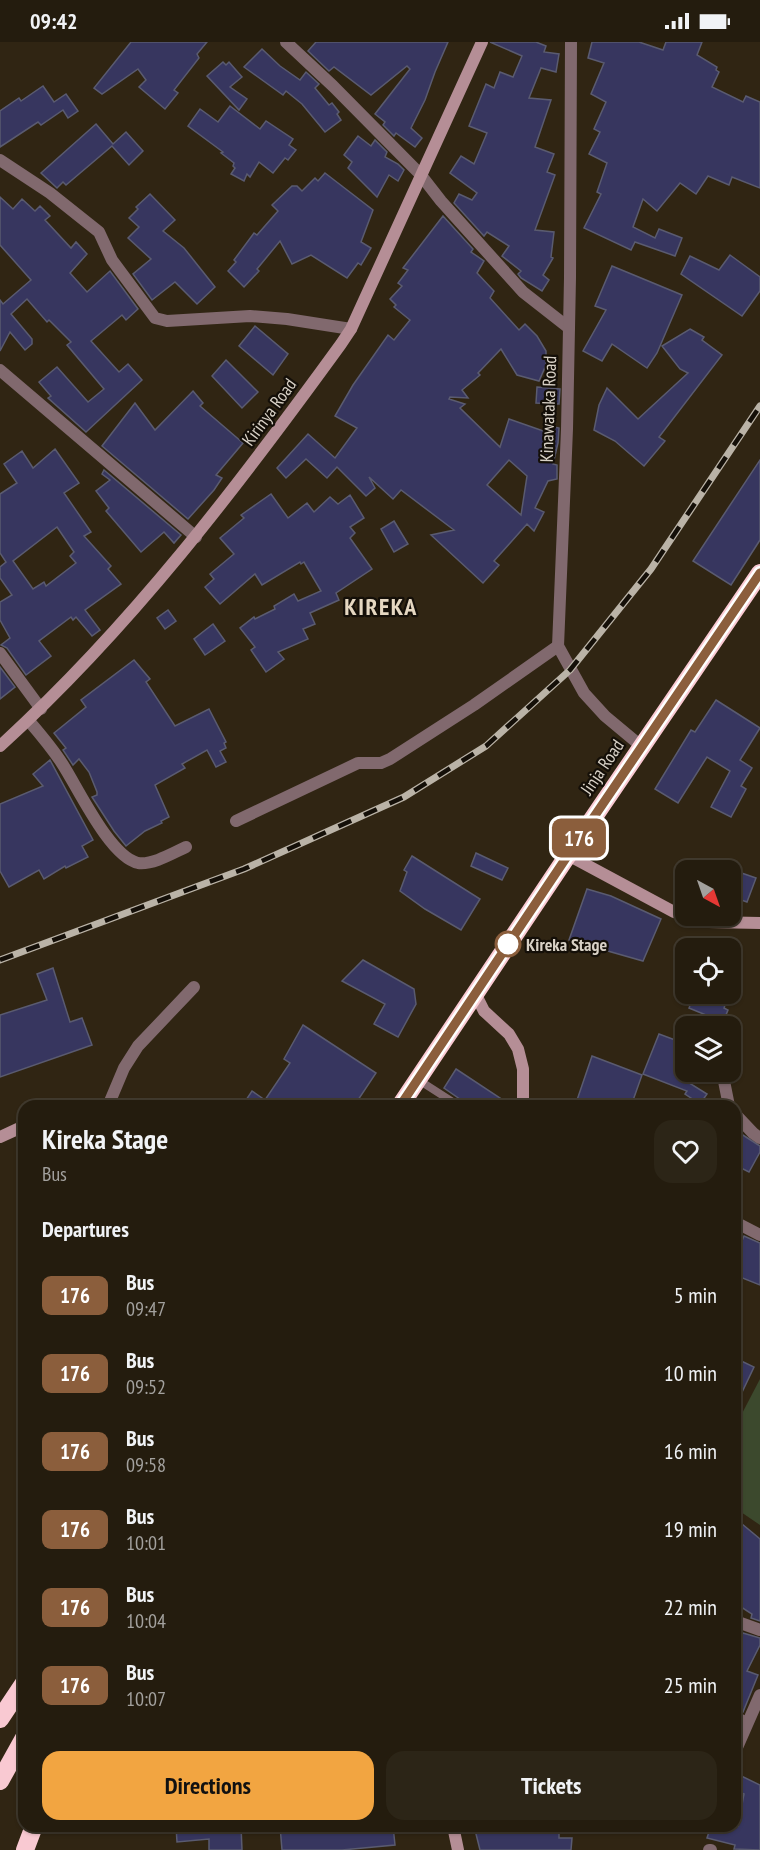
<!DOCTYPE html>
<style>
:root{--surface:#241c0e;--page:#2c2517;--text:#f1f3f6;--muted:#a3a19e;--line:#413a2e;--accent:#f2a541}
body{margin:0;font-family:"PT Sans Narrow",sans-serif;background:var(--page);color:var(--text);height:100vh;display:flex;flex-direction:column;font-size:22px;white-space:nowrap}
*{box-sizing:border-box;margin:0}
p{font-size:20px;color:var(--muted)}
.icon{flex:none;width:33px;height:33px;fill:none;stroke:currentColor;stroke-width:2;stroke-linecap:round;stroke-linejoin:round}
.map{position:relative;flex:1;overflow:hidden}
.panel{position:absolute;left:18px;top:1058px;width:723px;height:732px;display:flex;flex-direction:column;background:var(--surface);border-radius:18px;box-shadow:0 2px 4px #0004,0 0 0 2px var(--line)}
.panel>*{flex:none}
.badge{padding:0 12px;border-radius:9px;font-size:21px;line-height:39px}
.needle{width:39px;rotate:140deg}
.controls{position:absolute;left:675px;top:818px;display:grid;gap:12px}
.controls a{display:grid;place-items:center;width:66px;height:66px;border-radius:12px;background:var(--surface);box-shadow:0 2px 4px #0004,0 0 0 2px var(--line);font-size:30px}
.map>.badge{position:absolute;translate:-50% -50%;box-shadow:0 0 0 3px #fff}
h2{padding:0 24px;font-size:22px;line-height:54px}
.round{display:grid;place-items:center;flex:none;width:63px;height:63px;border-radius:18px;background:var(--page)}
.headline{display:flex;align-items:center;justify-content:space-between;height:102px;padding:0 24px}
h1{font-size:28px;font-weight:700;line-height:45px}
.button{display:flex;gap:12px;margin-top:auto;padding:12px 24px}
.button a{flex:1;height:69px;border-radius:18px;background:var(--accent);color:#111;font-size:24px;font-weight:700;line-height:69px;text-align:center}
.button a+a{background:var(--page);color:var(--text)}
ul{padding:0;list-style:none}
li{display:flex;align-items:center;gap:18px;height:78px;padding:0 24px}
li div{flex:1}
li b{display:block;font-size:22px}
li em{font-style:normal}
li .badge{min-width:66px;font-weight:700;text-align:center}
.status{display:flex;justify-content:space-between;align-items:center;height:42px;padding:0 30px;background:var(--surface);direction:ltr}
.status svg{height:16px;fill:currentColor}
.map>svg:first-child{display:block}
</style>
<div class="status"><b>09:42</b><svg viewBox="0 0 49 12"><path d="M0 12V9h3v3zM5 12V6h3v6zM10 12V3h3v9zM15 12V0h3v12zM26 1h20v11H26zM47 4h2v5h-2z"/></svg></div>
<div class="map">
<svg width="760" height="1808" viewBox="0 0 760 1808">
<rect width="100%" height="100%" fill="#302513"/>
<polygon fill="#3c492d" points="760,1337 760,1483 735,1466 735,1385"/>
<g fill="#37365f" stroke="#5a5b70" stroke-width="1.5" fill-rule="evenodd">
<polygon points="131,0 207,0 197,12 199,16 174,48 178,51 165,67 139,45 146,38 138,27 102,52 94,46"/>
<polygon points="316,0 448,0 435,30 425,58 411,86 422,96 415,105 396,91 394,94 383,83 385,80 375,72 410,27 407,24 371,53 334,25 329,29 308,9"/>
<polygon points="490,0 536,0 546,4 544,10 559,12 556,30 541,26 529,56 551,58 535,105 554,112 547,130 555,133 535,188 554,190 551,215 553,216 543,233 549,238 542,249 521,236 518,232 521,229 502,214 509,204 487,190 484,194 454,161 459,152 472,158 477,151 450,131 461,114 474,122 487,91 469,84 486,42 494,46 500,30 513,35 522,14"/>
<polygon points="592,0 639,0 663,8 666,0 702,0 697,13 717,25 716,28 719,30 712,45 743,60 746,54 760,60 760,146 732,135 729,143 708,134 696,152 680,141 657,169 643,157 633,185 655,196 659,187 682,196 675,214 635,200 631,208 584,186 601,152 597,150 607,121 589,112 600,90 594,87 606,60 591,52 604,21 588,16"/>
<polygon points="262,7 280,24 300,38 306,30 319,42 315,46 329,63 332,61 339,70 337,72 341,78 325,90 302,62 286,49 283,53 244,25"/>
<polygon points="223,20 226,23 229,20 242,35 230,45 247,57 239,68 207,34"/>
<polygon points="43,44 54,60 66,52 78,69 68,76 63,68 41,83 38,80 0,105 0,69 19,56 21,59"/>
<polygon points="230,64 260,87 266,79 293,97 289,103 296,108 288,118 285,116 273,131 259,120 250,135 247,132 244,139 231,132 235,126 233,124 234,121 221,111 223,110 188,84 200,67 218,80"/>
<polygon points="96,82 113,102 126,90 143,109 129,123 112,104 66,143 63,140 57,146 41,131"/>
<polygon points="358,94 371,104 375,98 387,110 385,115 398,122 404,128 398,139 389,133 377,155 348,126 352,120 344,113"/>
<polygon points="325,131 373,168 361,200 371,206 361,223 358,221 347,236 311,213 292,222 280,199 257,227 259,229 244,245 228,229 236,220 234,218 254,191 257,193 278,169 272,163 292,144 297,144 302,149 315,136 318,139"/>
<polygon points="150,152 175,178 163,189 184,206 215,245 197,262 175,240 152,258 133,232 151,217 128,196 139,185 129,176 138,167 136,165"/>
<polygon points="0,155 13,167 22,157 35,169 40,164 50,174 45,178 71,206 76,200 87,212 70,231 87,250 110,229 138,267 126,278 122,273 91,299 119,330 128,322 142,338 86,390 48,356 51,354 39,340 57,325 88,360 104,347 67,303 71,300 49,278 47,280 27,257 11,272 32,297 32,302 25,308 10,290 0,309 0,258 3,262 31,238 0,203"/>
<path d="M443 174 473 207 471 210 484 219 477 231 494 249 490 256 519 288 525 282 537 294 546 309V323L539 339 517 333 501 307 478 331 480 333 462 348 468 356 450 355 449 357 465 362 460 366 500 405 509 377 549 391 550 384 559 386 558 401 553 422 557 423V437L548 439 535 466 544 470 534 489 527 482 494 519 499 523 483 541 431 493 454 488 401 448 393 457 369 435 375 446 366 454 337 425 327 436 306 417 286 436 277 426 308 392 335 416 357 386 335 374 353 343 388 293 394 298 410 278 394 265 396 263 390 257 402 244 398 241 408 228 403 226ZM509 418 527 434 521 473 487 443Z"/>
<polygon points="730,213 760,235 760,249 742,274 681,232 690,214 719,228"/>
<polygon points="612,224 682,253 657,311 647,326 612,302 602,319 583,309 606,268 595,264"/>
<polygon points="255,284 288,312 273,333 239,304"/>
<polygon points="690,287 704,295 702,298 722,313 659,395 665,399 644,424 615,399 594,388 599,363 607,346 638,377 688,331 680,327 662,304"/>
<polygon points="226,318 258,350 242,366 212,334"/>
<polygon points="537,345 560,347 559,362 536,361"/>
<polygon points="193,349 203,361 200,364 243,401 216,433 222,436 214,448 188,477 102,404 135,361 155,388"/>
<path d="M55 407 79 441 64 451 91 490 84 494 111 524 108 527 121 542 85 568 100 588 92 594 76 575 73 578 71 575 39 599 51 614 26 633 7 606 1 603 10 596 0 578V560L12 553 0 536V525L6 520 0 511V452L17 441 4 422 22 409 33 426ZM57 485 74 510 70 514 76 521 46 544 44 540 33 547 13 519Z"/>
<polygon points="760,418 760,498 731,543 693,519"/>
<polygon points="104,428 181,493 174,501 164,490 141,510 106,469 109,466 96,449 110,438 102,432"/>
<polygon points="271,452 288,476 307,461 314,470 330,455 338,462 350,453 364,476 350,485 355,491 350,496 372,527 336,551 339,558 310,571 315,582 303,587 308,597 278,610 284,617 266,630 251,608 255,605 240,586 254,575 255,577 275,567 274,564 294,552 298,559 321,549 304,520 301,522 300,520 262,543 255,532 220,562 205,545 214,537 210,532 234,512 220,496 244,476 241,473"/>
<polygon points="394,479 408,502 394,510 381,487"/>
<polygon points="168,568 176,579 165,587 157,576"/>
<polygon points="213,582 225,599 205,613 194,597"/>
<polygon points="134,618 150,637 146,640 175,684 209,667 226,700 224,701 226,706 220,709 226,720 216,725 207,708 182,722 185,726 155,743 169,775 161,779 162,781 145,789 126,804 114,789 92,755 97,753 97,750 89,730 79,717 73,723 63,708 66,706 54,691 86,665 81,658"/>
<polygon points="0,625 15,645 0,657"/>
<polygon points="716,658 760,686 740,718 752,726 741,744 746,747 731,775 711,765 730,729 707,715 678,761 655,747 691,688 695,690"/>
<polygon points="50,718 93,798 82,804 88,815 66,826 65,824 44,837 39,828 9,845 0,829 0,762 43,744 33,732"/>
<polygon points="476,811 508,826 502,838 471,824"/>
<polygon points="412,814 480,857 461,888 425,867 400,849 407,830 404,828"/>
<polygon points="730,827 756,836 747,860 730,854"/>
<polygon points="587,847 611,854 661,877 643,919 569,898"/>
<polygon points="363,918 414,947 416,962 398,995 374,982 385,962 342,939"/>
<polygon points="53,926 70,980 82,976 92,1003 0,1035 0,973 47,958 37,932"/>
<polygon points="695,951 729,951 724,966 728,968 723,980 689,966"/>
<polygon points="303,983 376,1031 354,1064 242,1064 252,1049 265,1058 290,1021 284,1017"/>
<polygon points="659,992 686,1002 686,1014 678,1034 707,1052 700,1062 685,1052 687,1049 643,1032"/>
<polygon points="592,1014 642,1033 631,1064 575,1064"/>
<polygon points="456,1027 512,1064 470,1064 444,1046"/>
<polygon points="735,1088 760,1104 760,1110 749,1130 735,1123"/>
<polygon points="744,1194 760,1201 760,1243 735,1233 735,1215"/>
<polygon points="735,1316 754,1325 735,1365"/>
<polygon points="742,1482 760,1497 760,1579 751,1576 752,1572 735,1561 735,1491"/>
<polygon points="743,1591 760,1596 760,1603 747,1629 758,1633 743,1670 735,1667 735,1593 741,1595"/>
<polygon points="735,1731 760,1743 760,1808 734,1807 735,1803 707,1796 711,1784 738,1784 744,1752 735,1748"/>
<polygon points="176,1784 241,1784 242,1808 209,1808 209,1797 177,1800"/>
<polygon points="280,1784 393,1784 395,1803 342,1808 282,1808"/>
<polygon points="474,1784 559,1784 559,1796 572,1796 571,1808 480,1808"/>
</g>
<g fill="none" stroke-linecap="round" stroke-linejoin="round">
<polyline stroke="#81696e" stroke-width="8" points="417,1037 459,1064"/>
<g stroke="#81696e" stroke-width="12">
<polyline points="286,0 333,44 420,132 441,159 523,250 569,286"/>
<polyline points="571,0 570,236 567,387 558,604 584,651 605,674 641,704"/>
<polyline points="0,118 50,151 99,190 112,218 155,276 167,279 250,274 287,277 351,287"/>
<polyline points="0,328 196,495"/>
<polyline points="0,611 41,667"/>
<path d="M29 679C41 693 53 707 63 723 78 746 110 815 138 821 153 823 173 811 186 805"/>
<polyline points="236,779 358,721 381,721 390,717 474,663 558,604"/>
<polyline points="722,1029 729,1064"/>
<polyline points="108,1064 124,1026 138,1004 194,945"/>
<polyline points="735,1072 753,1091 760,1096"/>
<polyline points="735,1180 760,1193"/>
<polyline points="735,1579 760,1588"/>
<polyline points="735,1675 747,1681"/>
<polyline points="735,1710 760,1653"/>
<polyline points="709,1808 711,1808"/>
</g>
<g stroke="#b58e96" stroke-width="12">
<path d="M0 704C131 585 238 444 341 302L351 287 482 0"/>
<polyline points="568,813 674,870 709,880 760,881"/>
<polyline points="475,951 484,969 509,992 518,1007 523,1027 523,1064"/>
<polyline points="0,1095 24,1084"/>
<polyline points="453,1784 458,1808"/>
</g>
<g stroke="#f9c9d2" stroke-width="18">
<polyline points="400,1064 568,813 760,531"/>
<polyline points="0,1677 24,1641"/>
<polyline points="0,1739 24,1696"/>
<polyline points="25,1808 34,1784"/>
</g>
<g stroke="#bab3a7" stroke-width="7">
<polyline id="rail" points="0,918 244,827 404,755 486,704 570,628 651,527 760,364"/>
</g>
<use href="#rail" stroke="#140f08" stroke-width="4.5" stroke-dasharray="14" stroke-linecap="butt"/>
</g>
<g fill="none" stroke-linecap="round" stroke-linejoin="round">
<g stroke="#fff" stroke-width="14">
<polyline id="line" points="400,1064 568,813 760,531"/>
</g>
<use href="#line" stroke="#8b5e3c" stroke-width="9"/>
</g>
<circle fill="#fff" stroke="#8b5e3c" stroke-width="3" cx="508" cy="902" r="12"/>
<g text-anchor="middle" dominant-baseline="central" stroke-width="4.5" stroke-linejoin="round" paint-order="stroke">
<g font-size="18" fill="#d8d1c6" stroke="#140f08">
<text transform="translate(548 367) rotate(-88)">Kinawataka Road</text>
<text transform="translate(269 370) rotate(-54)">Kirinya Road</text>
<text transform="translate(602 725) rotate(-56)">Jinja Road</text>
</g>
<g font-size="18" font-weight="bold" fill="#d8d1c6" stroke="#140f08" text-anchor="start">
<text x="526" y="902">Kireka Stage</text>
</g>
<g font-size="24" font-weight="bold" letter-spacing="1.5" fill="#e5d7c1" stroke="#140f08">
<text x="381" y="564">KIREKA</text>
</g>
</g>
</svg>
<div class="controls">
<a><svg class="needle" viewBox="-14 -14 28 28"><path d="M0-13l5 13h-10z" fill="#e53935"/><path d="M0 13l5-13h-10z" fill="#a3a19e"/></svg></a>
<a><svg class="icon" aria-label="locate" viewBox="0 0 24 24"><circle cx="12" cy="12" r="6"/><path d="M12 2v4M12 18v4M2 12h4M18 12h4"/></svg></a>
<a><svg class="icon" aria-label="layers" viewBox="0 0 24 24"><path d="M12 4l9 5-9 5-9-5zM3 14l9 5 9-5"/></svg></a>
</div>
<b class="badge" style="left:579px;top:796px;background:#8b5e3c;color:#fff">176</b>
<section class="panel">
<div class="headline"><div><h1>Kireka Stage</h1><p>Bus</p></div><a class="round"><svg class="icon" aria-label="heart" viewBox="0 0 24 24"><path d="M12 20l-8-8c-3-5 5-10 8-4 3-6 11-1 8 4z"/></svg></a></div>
<h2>Departures</h2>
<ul>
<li><span class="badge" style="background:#8b5e3c;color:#fff">176</span><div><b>Bus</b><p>09:47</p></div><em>5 min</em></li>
<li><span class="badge" style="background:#8b5e3c;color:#fff">176</span><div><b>Bus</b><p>09:52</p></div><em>10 min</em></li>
<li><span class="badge" style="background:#8b5e3c;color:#fff">176</span><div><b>Bus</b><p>09:58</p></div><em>16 min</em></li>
<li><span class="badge" style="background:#8b5e3c;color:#fff">176</span><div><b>Bus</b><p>10:01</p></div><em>19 min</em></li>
<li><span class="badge" style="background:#8b5e3c;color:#fff">176</span><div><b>Bus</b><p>10:04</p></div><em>22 min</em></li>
<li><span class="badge" style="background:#8b5e3c;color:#fff">176</span><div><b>Bus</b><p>10:07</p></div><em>25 min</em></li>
</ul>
<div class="button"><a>Directions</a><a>Tickets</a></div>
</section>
</div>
